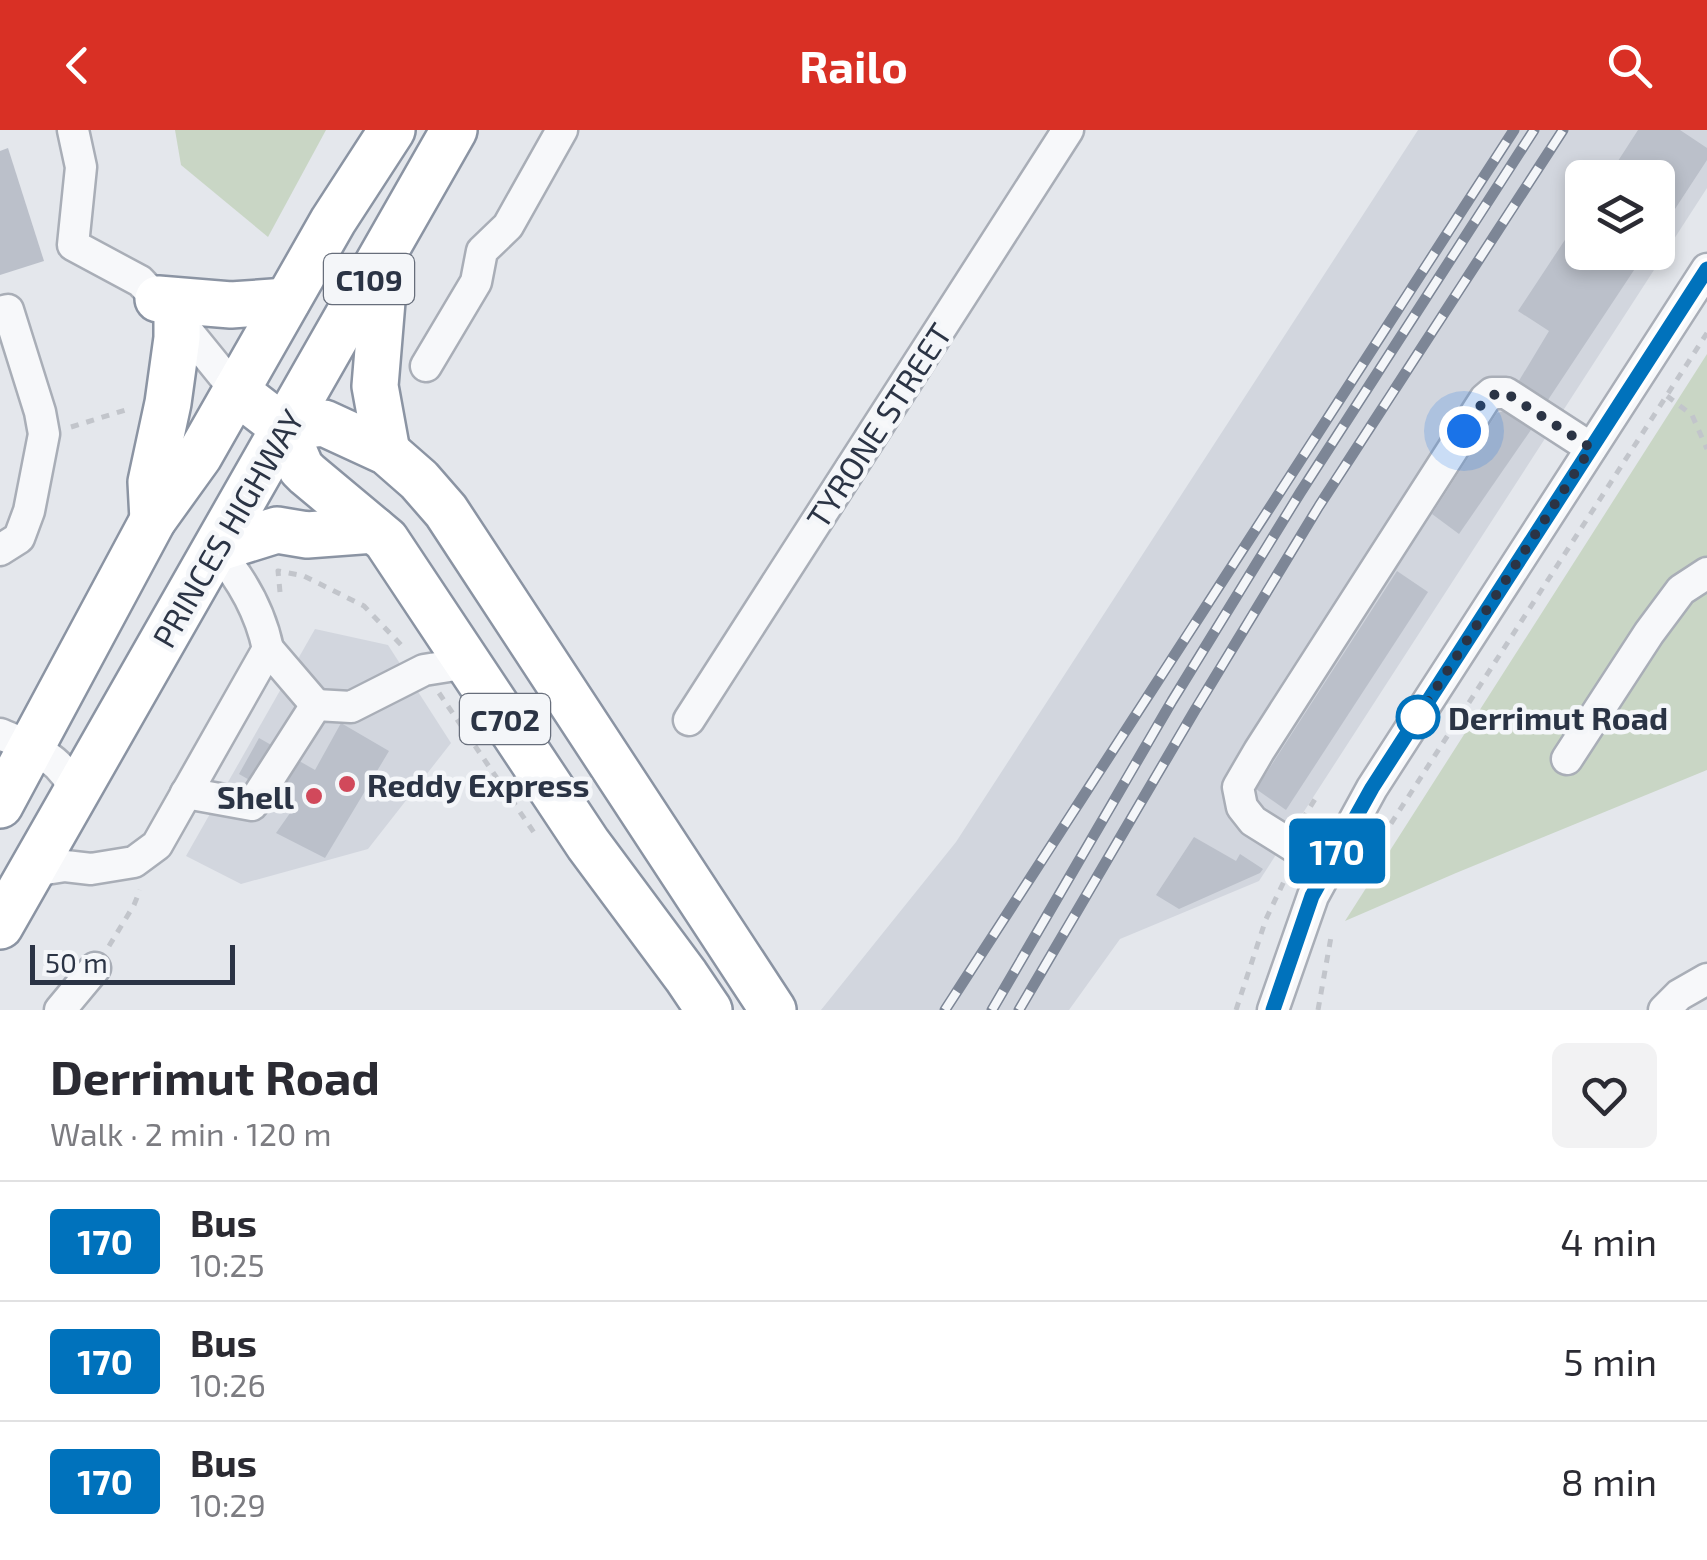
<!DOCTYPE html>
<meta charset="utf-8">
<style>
:root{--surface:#fff;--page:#f2f2f3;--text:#2b2b33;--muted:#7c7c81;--line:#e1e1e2;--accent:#d93025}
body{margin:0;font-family:"Exo 2",sans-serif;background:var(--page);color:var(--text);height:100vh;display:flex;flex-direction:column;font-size:38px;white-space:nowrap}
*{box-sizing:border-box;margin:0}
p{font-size:32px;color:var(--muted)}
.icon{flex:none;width:55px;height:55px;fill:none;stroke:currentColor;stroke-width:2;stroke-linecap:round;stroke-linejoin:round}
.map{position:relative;height:880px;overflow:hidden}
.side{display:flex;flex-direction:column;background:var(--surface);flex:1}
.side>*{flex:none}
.badge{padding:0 20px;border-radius:8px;font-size:35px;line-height:65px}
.controls{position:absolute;left:1565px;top:30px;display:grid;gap:20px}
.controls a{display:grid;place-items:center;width:110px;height:110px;border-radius:15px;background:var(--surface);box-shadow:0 5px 15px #0003;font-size:50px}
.scale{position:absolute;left:30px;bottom:25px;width:205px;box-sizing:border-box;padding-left:10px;border:5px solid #2b3445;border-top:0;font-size:28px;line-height:35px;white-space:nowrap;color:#2b3445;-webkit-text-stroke:8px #f4f6f9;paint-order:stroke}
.you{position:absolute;width:50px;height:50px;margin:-25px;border:8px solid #fff;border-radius:50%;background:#1a73e8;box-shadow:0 0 0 15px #1a73e833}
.map>.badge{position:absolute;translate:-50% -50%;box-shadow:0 0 0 5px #fff}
.round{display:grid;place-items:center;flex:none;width:105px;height:105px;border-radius:15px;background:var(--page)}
.headline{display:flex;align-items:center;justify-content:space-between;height:170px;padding:0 50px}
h1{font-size:48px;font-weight:700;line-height:75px}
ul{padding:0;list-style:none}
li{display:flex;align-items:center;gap:30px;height:120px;padding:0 50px;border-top:2px solid var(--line)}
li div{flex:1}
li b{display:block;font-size:38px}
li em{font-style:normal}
li .badge{min-width:110px;font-weight:700;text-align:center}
header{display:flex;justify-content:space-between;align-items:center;height:130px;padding:0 50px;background:var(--accent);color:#fff;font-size:45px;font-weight:700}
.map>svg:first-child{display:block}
</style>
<header><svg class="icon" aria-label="back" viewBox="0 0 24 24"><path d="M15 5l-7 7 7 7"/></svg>Railo<svg class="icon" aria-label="search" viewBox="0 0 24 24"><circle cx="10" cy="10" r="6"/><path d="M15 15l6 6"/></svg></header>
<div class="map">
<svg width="1707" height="880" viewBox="0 0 1707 880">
<rect width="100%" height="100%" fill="#e4e7ec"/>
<g fill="#d2d6de" fill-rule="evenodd">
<path d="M1418 0H1707V58L1259 751 1120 809 1069 880H821L956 712ZM1582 48H1658V122H1582Z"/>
<polygon points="315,499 388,515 451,613 368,719 241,754 186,726"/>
</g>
<g fill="#c9d6c5">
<polygon points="175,0 326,0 268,107 181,35"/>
<polygon points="1707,224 1707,640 1456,743 1345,791"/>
</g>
<g fill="#bbc0ca">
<polygon points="1638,0 1680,0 1707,18 1707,30 1658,105 1658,48 1607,48"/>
<polygon points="8,18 44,131 0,145 0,21"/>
<polygon points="1582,84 1582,122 1646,122 1544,276 1514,259 1549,201 1518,181"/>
<polygon points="1511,279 1535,294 1459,404 1432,384 1497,283"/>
<polygon points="1397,441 1428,462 1286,680 1256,659"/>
<polygon points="341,593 389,621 325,728 276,703 295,676 239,644 259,608 315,640"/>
<polygon points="1194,707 1236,731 1240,724 1263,739 1260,743 1179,779 1156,765"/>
</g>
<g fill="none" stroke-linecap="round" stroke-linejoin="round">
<g stroke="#a9aeb7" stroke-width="35">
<g id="minor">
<polyline points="73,0 81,37 73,115 140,151 184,197 236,261"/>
<polyline points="0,182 8,180 40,282 44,304 29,381 19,408 0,420"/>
<polyline points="426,236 476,152 482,121 508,96 562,0"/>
<polyline points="268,519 316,575"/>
<polyline points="689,590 1068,0"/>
<path d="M0 604C32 617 66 629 76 666"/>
<polyline points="1567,629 1649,503 1681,460 1707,443"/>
<polyline points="186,663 252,675 316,575 351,577 424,540 468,533"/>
<polyline points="1328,738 1253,691 1242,677 1238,657 1259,621 1485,269 1492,263 1506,263 1591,318"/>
<path d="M33 741 65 736 91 739 134 732 157 715 268 519C260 480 241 448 216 419"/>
<polyline points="60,880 95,838"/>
<polyline points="1273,880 1313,766 1372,658 1707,139"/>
<polyline points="1664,880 1679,865 1707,849"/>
</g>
</g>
<g stroke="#8b94a3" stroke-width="50">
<g id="highway">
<polyline points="385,135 375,256 387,322"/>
<polyline points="158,169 231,175 287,171"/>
<polyline points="236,261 284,298 301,338 307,344 386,410 588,714 686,846 709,880"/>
<polyline points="284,298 324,293 387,322 419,350 446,381 773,880"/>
<polyline points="153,390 151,352 168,273 177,208 177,189"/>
<polyline points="216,419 277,400 307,405 374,400"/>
<polyline points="0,675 153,390 199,326 333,91 392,0"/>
<polyline points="0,796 454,0"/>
</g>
</g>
<g stroke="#c2c5cb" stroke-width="5" stroke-dasharray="8 8" stroke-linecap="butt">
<polyline points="1667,266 1692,285 1707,319"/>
<polyline points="71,297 132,278"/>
<polyline points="280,462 278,441 304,446 364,476 405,519"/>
<polyline points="439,563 537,707"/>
<polyline points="1302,690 1317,666"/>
<polyline points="1365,734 1707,203"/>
<polyline points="109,816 134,775 140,760"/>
<polyline points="1236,880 1266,789 1288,743"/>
<polyline points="1318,880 1331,807"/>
</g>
<use href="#minor" stroke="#f7f8fa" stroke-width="30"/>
<use href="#highway" stroke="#fff" stroke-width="45"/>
<g stroke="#7d8696" stroke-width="11">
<g id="rail">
<polyline points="945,880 1514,0"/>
<polyline points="992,880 1172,571 1300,363 1534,0"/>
<polyline points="1019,880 1195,580 1319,376 1563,0"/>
</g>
</g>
<use href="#rail" stroke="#f4f6f9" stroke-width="8" stroke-dasharray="22" stroke-linecap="butt"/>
</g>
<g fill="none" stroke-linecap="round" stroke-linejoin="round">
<g stroke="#fff" stroke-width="22">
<polyline id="line" points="1273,880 1312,766 1372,658 1707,139"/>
</g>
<use href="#line" stroke="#0072bc" stroke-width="15"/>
<path stroke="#2b3445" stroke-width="10" stroke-dasharray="0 18" d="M1418 587 1413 594 1591 318 1506 263C1483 262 1476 284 1464 301"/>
</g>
<circle fill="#fff" stroke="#0072bc" stroke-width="5" cx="1418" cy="587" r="20"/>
<g fill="#d1495b" stroke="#f4f6f9" stroke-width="4">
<circle cx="347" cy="654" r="10"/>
<circle cx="314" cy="666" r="10"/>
</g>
<g text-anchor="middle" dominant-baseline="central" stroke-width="9" stroke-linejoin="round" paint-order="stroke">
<g fill="#f4f6f9" stroke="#676e7b" stroke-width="2.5">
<rect x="324" y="124" width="90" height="50" rx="8"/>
<rect x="460" y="564" width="90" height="50" rx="8"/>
</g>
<g font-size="30" font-weight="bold" fill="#2b3445">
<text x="369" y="149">C109</text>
<text x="505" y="589">C702</text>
</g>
<g font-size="32" fill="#2b3445" stroke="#f4f6f9">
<text transform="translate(878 295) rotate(-57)">TYRONE STREET</text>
<text transform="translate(227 398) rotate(-60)">PRINCES HIGHWAY</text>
</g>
<g font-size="32" font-weight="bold" fill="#2b3445" stroke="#f4f6f9" text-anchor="start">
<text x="1448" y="587">Derrimut Road</text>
</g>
<g font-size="32" font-weight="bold" fill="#2b3445" stroke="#f4f6f9" text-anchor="start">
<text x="367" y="654">Reddy Express</text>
<text x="294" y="666" text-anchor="end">Shell</text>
</g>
</g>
</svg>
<div class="controls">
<a><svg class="icon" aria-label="layers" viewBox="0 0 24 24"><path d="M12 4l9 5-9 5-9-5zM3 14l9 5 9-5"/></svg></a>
</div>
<div class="scale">50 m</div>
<div class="you" style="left:1464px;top:301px"></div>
<b class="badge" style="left:1337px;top:721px;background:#0072bc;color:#fff">170</b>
</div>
<section class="side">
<div class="headline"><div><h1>Derrimut Road</h1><p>Walk · 2 min · 120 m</p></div><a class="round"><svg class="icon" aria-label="heart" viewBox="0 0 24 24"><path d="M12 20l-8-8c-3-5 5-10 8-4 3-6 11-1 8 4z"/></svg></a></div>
<ul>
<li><span class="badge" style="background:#0072bc;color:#fff">170</span><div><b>Bus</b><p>10:25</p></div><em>4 min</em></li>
<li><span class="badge" style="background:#0072bc;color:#fff">170</span><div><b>Bus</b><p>10:26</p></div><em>5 min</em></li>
<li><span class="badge" style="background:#0072bc;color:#fff">170</span><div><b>Bus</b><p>10:29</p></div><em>8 min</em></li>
</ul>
</section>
